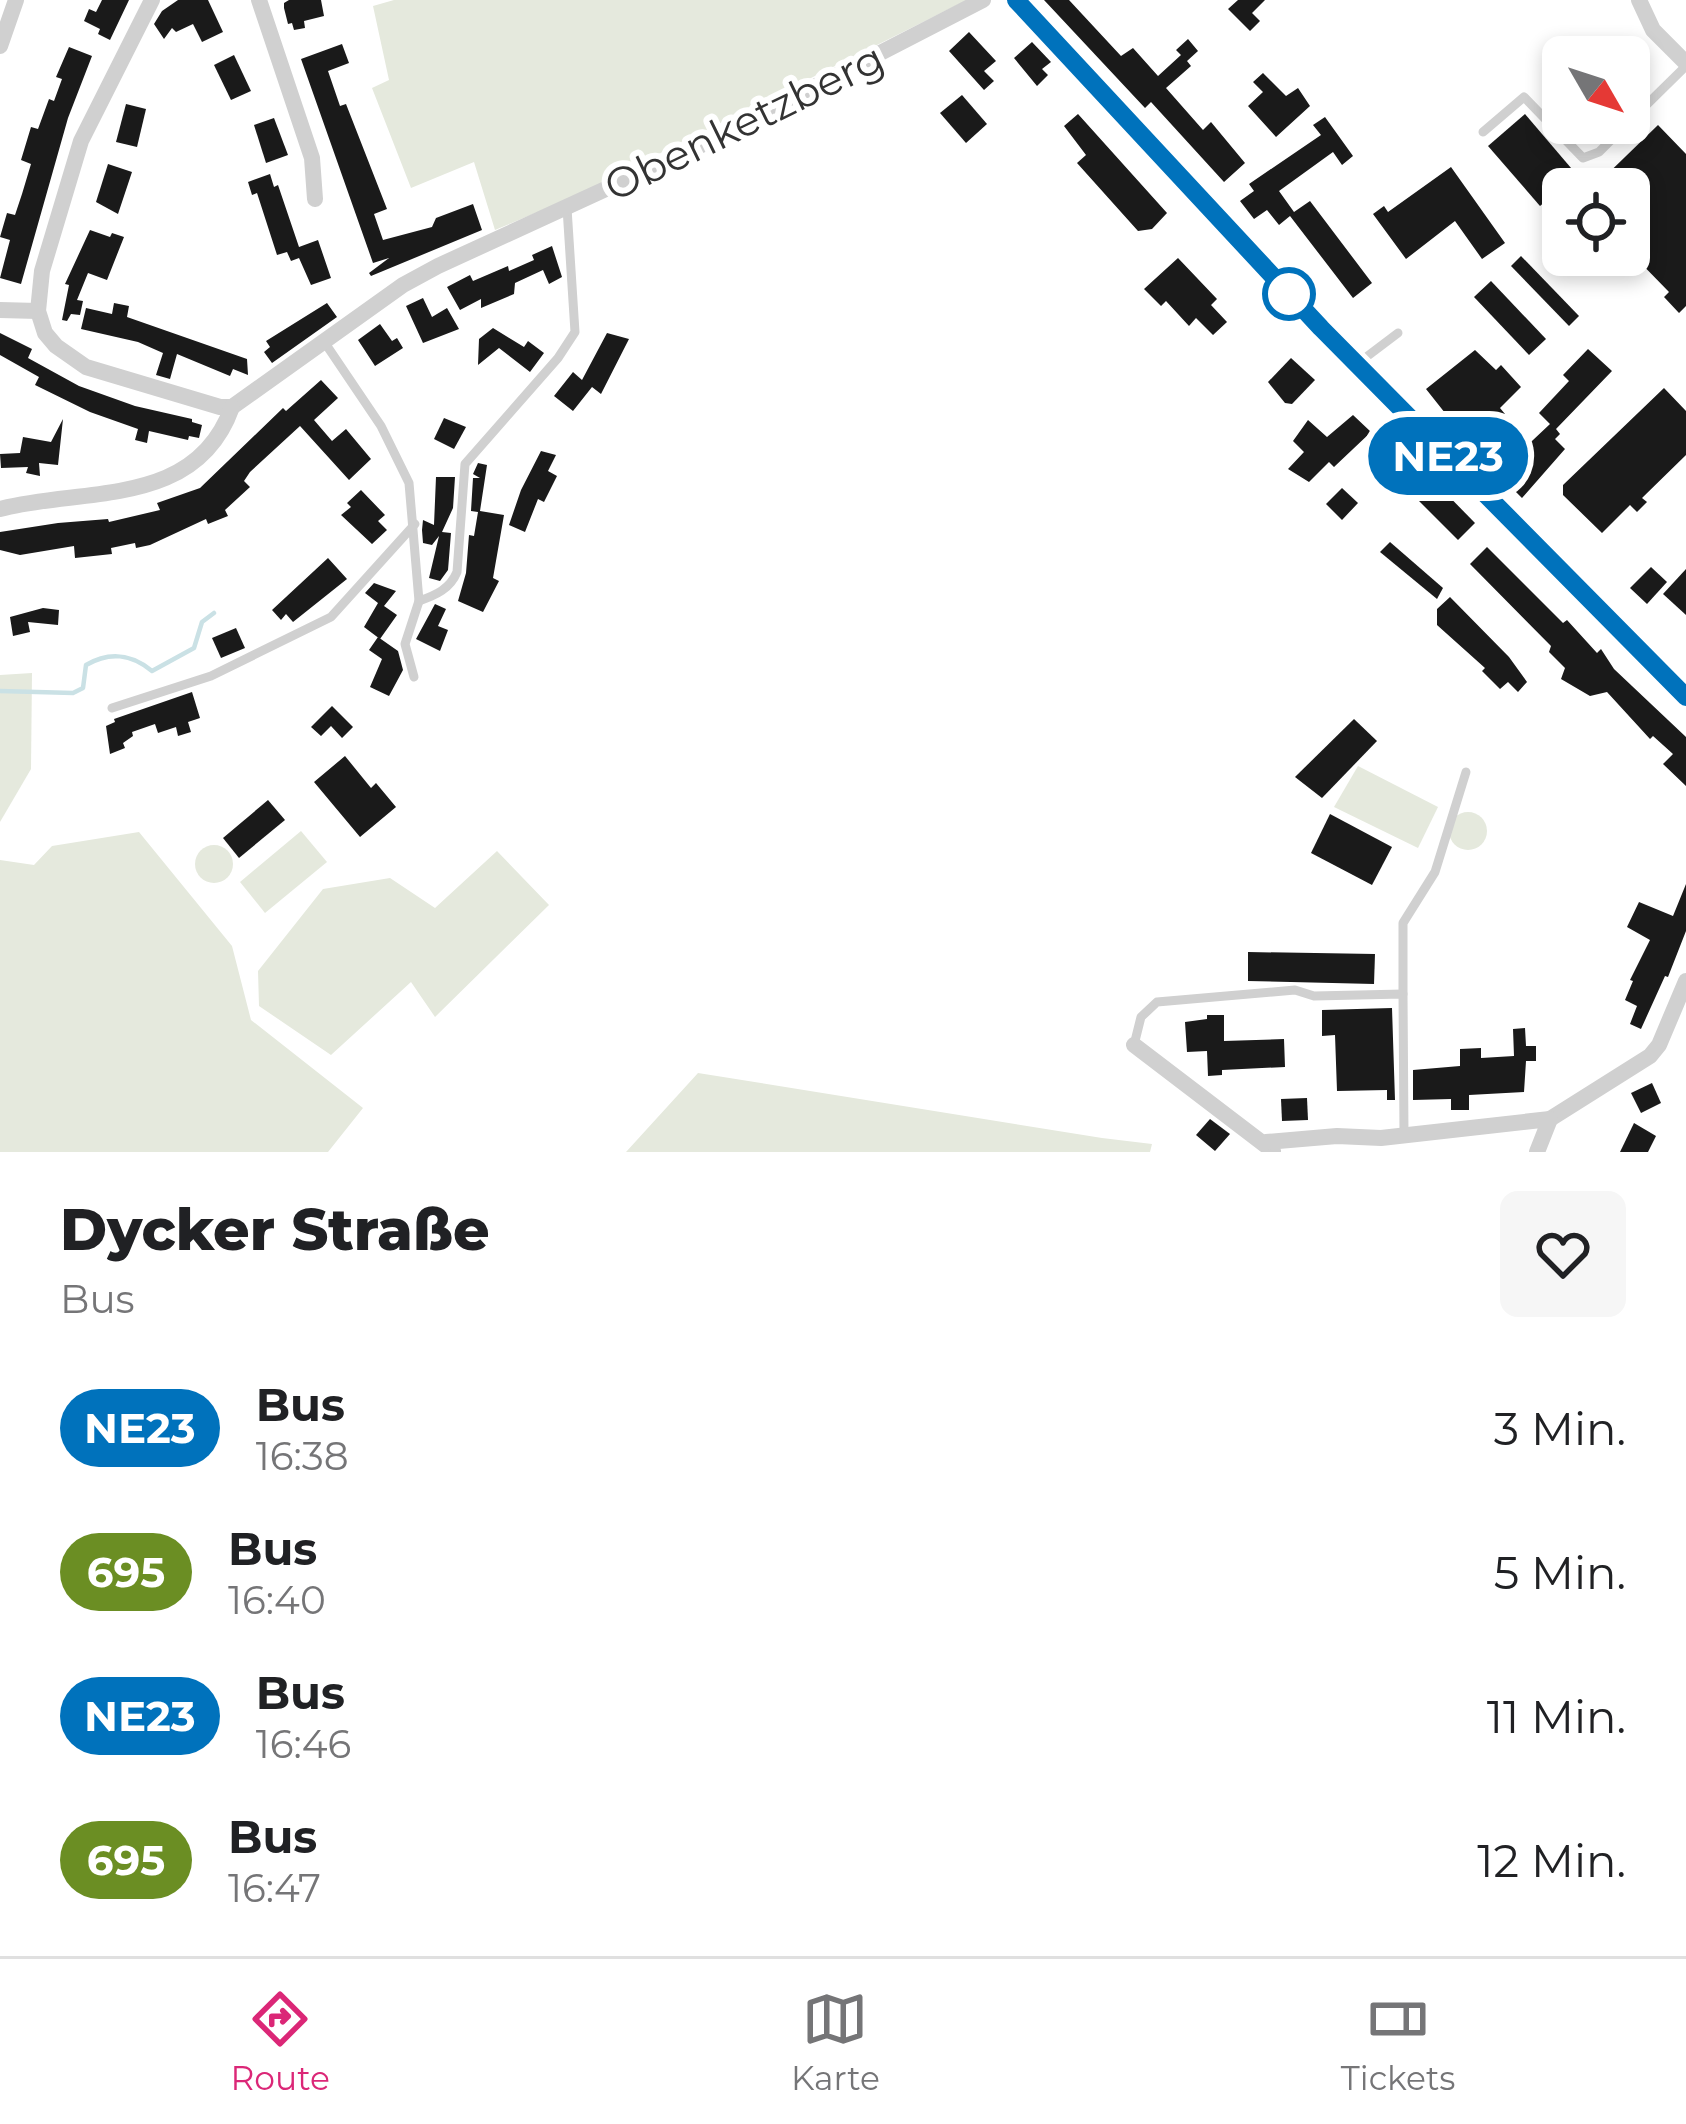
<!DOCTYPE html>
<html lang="de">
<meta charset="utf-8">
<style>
:root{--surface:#fff;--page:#f6f6f6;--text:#202124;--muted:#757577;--line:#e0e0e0;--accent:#db2777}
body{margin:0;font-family:Montserrat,sans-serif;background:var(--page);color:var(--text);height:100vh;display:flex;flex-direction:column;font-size:45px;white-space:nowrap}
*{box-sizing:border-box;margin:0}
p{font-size:39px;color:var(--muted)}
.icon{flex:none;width:66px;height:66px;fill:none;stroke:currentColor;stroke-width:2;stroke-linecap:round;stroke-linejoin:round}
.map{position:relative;height:1152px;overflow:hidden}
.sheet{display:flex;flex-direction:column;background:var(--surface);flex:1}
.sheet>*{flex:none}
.badge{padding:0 24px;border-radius:39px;font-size:42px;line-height:78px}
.needle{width:78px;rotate:129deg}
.fabs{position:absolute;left:1542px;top:36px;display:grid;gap:24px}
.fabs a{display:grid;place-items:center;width:108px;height:108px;border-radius:18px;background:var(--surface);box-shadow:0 6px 18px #0003;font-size:60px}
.map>.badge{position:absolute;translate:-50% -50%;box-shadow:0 0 0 6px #fff}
.round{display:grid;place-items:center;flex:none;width:126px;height:126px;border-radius:18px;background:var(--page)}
.overview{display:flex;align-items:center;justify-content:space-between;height:204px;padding:0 60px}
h1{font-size:57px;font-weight:800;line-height:90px}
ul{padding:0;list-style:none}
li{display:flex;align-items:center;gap:36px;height:144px;padding:0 60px}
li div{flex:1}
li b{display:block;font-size:45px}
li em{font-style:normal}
li .badge{min-width:132px;font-weight:700;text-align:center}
.tabs{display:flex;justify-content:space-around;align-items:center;height:168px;border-top:3px solid var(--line);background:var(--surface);font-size:33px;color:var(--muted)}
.tabs a{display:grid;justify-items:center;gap:6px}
.tabs .on{color:var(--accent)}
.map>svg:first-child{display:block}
</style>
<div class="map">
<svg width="1686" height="1152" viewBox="0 0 1686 1152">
<rect width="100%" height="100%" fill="#fff"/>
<g fill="#e5e9dd">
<polygon points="394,0 967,0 571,198 495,230 474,162 411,188 372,88 389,80 373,6"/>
<polygon points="32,673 31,769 0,822 0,675"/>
<polygon points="1358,766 1438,807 1418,848 1334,807"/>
<circle cx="1468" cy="831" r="19"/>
<polygon points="301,831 327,862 265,913 240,882"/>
<polygon points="139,832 232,946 251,1020 363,1108 328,1152 0,1152 0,860 34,865 52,846"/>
<circle cx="214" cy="864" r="19"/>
<polygon points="497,851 549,905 435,1017 411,982 331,1055 259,1006 258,971 323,889 390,878 435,908"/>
<polygon points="698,1073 1102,1138 1152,1144 1150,1152 626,1152"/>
</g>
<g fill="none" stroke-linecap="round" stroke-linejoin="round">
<path stroke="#cae1e5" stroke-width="4.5" d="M0 691 73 693 83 688 86 665C110 651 131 654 152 671L194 648 202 622 214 613"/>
</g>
<g fill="#1a1a1a">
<polygon points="102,0 129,0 110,40 98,34 100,29 84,21 89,9 96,12"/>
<polygon points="178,0 208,0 223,32 202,42 193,24 176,32 172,28 164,39 154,24 162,11"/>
<polygon points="289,0 321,0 324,16 304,21 305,28 294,30 292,23 288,24 284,8 284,3"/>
<polygon points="1044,0 1069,0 1121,56 1133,48 1158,76 1181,55 1176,50 1188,39 1198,51 1187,61 1191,66 1166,88 1203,130 1211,122 1245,163 1224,182 1151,102 1145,108"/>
<polygon points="1238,0 1265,0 1252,13 1260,21 1250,31 1228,9"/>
<polygon points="969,32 996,61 984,71 994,81 984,90 949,51"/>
<polygon points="1032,42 1051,62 1042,69 1048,75 1037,86 1014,58"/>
<polygon points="342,44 349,63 328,71 340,106 346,104 387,209 374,214 383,240 432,227 436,218 473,204 482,230 371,276 369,273 389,258 373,263 301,59"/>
<polygon points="69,47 92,56 68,118 21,284 0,278 10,240 0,237 7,213 15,215 22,194 31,164 21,160 31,127 38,129 49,99 54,101 62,79 56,77"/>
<polygon points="234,55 251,91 231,100 214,65"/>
<polygon points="1263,73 1286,96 1298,88 1310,106 1276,137 1248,106 1263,92 1253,82"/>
<polygon points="962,95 987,124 966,143 940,113"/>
<polygon points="126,104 146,109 137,147 116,142"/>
<polygon points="1078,114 1167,213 1152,229 1138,231 1077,163 1086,155 1064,126"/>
<polygon points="1525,114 1577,175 1540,206 1488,146"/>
<polygon points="1325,117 1353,156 1342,165 1333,152 1279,191 1294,212 1310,201 1372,283 1353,298 1290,216 1279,225 1267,210 1254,219 1240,201 1254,191 1249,184 1321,135 1313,125"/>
<polygon points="274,118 288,155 266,163 254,125"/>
<polygon points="1658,125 1686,154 1686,306 1679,313 1664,297 1669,292 1629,251 1629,189 1592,189"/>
<polygon points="108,164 132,172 118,214 96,202"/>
<polygon points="1451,167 1505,243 1482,259 1455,221 1406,259 1373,214 1384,206 1388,212"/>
<polygon points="270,174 274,187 278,185 299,247 318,240 331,278 311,285 299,258 291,261 287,252 277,255 257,193 252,195 248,182"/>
<polygon points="90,230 110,237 112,233 124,237 107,280 88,273 77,300 83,301 80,315 71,314 67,321 62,320 69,285 65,284"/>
<polygon points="552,246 562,277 549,284 543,270 515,283 514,294 481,308 481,299 460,310 447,287 470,275 473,281 508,266 509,271 534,260 532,255"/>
<polygon points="1521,256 1579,316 1569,326 1511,266"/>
<polygon points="1178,258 1217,299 1211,305 1227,322 1213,335 1196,318 1189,326 1166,301 1161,306 1144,289"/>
<polygon points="1491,281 1546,339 1529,355 1474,297"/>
<polygon points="423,298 432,317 447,308 459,329 423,343 406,306"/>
<polygon points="114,303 129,306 127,317 247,359 248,375 233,369 230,376 177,354 170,379 156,375 163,353 138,342 81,329 86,308 112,314"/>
<polygon points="327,303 337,317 272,363 264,352 270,347 266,341"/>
<polygon points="380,324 392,341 397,338 403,348 375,366 358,340"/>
<polygon points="493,328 524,347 528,341 544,353 530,372 499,348 478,365 479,339"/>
<polygon points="0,333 32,349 28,358 79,386 135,406 192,419 192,422 202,425 199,438 189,436 188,440 149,431 147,443 135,440 138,429 90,412 35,385 39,377 0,355"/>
<polygon points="607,333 629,339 601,394 592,387 573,411 554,396 573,372 582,380"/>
<polygon points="1588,349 1612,371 1556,429 1560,434 1555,439 1565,449 1522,498 1508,484 1504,488 1486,471 1503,454 1513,459 1550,424 1539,413 1569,381 1563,375"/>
<polygon points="1475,350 1496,370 1501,365 1521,387 1500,408 1505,414 1470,447 1446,422 1449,418 1426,389"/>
<polygon points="1291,358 1315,380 1292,404 1285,403 1268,382"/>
<polygon points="321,380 338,398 314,420 332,441 346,429 371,459 349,480 300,426 250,472 244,481 250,487 225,510 228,516 208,524 206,519 150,545 136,548 135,543 111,548 112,554 75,558 74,546 20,555 0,550 0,532 58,523 108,519 109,522 160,510 157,503 200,488 283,408 286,411"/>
<polygon points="1664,388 1686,411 1686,455 1642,498 1647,502 1637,512 1630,505 1602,533 1563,495 1563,485"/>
<polygon points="1353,415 1371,432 1334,467 1329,462 1309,482 1288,469 1304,452 1293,441 1308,420 1327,437"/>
<polygon points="444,418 466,427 454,449 434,439"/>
<polygon points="63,419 58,465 39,463 40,476 26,473 28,467 1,468 0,454 20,453 23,437 51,442"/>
<polygon points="1392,426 1409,443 1393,460 1376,443"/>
<polygon points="541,451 556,455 548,471 557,476 544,502 538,499 525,532 509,525 521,490"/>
<polygon points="478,463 487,465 480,511 504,515 493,578 499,581 483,612 458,601 466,573 469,535 474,536 478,512 471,511 473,478 480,478 473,474"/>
<polygon points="1426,473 1475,523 1458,540 1409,491"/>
<polygon points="436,477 455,477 453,508 442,532 451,533 448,570 440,581 429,578 439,536 432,545 423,543 422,530 423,520 434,525"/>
<polygon points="1342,488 1358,503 1342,520 1326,504"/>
<polygon points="361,490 385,515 378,521 387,530 372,544 341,515 351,507 347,503"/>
<polygon points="1390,542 1443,588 1437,599 1380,552"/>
<polygon points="1487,547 1563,623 1567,620 1597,653 1601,649 1614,669 1686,737 1686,786 1663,764 1673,754 1653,736 1650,739 1607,692 1590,696 1561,679 1565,668 1549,652 1551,646 1470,564"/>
<polygon points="328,558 347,579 293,622 286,614 281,620 272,610"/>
<polygon points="1651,567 1667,582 1647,604 1630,588"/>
<polygon points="1686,569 1686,615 1663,594"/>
<polygon points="374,583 396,591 384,606 397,615 380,639 364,627 378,603 365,593"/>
<polygon points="1450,597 1509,657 1527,682 1518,692 1508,682 1500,689 1482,671 1485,668 1437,625 1437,609"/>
<polygon points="435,604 446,609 438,626 448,630 440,651 416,639"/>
<polygon points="43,608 59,610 58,625 28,622 30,632 13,636 10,617"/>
<polygon points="236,628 245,648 221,658 212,638"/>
<polygon points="378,637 398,651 403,670 389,696 370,687 382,659 369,650"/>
<polygon points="192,692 200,718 188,722 191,732 178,736 176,727 158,733 155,724 132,732 133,736 123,743 125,748 110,754 106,726 115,722 114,719"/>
<polygon points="332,706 353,727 342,738 331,726 321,736 311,727"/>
<polygon points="1354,719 1377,741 1322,798 1295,777"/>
<polygon points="345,756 371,788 376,783 396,807 360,837 314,782"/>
<polygon points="268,800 285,820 239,858 223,838"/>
<polygon points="1330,814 1392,847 1372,885 1311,853"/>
<polygon points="1686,884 1686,931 1668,977 1665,976 1641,1029 1630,1024 1637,1006 1625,1000 1633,981 1630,980 1650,940 1627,927 1639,902 1673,916"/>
<polygon points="1248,952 1375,954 1374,984 1248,981"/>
<polygon points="1392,1008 1395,1100 1387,1100 1387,1090 1337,1091 1335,1035 1322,1036 1322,1010"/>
<polygon points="1207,1015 1224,1015 1224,1041 1284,1039 1285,1067 1222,1070 1222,1075 1208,1076 1207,1051 1187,1052 1185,1022 1207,1019"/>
<polygon points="1525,1028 1526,1046 1536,1046 1536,1061 1526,1061 1524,1092 1469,1095 1469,1110 1451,1110 1451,1099 1413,1100 1413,1070 1460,1066 1460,1049 1481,1048 1481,1058 1514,1056 1513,1029"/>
<polygon points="1652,1083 1661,1103 1641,1113 1631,1093"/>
<polygon points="1307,1098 1308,1120 1282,1121 1281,1099"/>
<polygon points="1210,1119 1230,1134 1215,1151 1196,1135"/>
<polygon points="1634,1123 1656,1136 1648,1152 1620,1152"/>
</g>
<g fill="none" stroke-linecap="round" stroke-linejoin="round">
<g stroke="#d0d0d0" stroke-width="9">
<polyline points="1629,122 1686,66"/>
<polyline points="1483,132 1524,97 1583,158 1599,152 1628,123"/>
<path d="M325 343 381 426 409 483 419 601C436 595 450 589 457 572L465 464 558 358 575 332 567 208"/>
<polyline points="1357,364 1398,333"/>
<polyline points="414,677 405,644 419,601"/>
<polyline points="112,708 211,676 331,617 415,524"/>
<polyline points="1403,994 1403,923 1435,872 1466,772"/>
<polyline points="1134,1045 1141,1017 1157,1002 1295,990 1314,996 1403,994 1404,1134"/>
</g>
<g stroke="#d0d0d0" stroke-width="16">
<polyline points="152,0 81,141 42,271 38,311 45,333 56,346 86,367 220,407 232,407"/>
<polyline points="259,0 312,158 315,199"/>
<polyline points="1016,0 1321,328 1686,697"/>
<polyline points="1639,0 1653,30 1686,63"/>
<polyline points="0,46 16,0"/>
<polyline points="0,310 38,311"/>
<polyline points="232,407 403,285 438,266 708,142 983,0"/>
<path d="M0 509C83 487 196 509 232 407"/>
<polyline points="1134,1045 1273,1151"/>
<polyline points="1550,1119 1650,1056 1659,1045 1686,981"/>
<polyline points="1266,1142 1337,1136 1381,1138 1550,1119 1537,1152"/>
</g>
</g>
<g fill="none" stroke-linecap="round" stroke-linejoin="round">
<g stroke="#fff" stroke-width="27">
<polyline id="line" points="1016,0 1321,328 1686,697"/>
</g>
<use href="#line" stroke="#0072bc" stroke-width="18"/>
</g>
<circle fill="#fff" stroke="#0072bc" stroke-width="6" cx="1289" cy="294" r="24"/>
<g text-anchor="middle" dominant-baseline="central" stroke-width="12" stroke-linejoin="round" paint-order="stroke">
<g font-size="42" fill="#333" stroke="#fff">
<text transform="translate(744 122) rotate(-26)">Obenketzberg</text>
</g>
</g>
</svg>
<div class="fabs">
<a><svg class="needle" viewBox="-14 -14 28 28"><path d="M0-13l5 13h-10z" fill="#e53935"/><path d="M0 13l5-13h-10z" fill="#757577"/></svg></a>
<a><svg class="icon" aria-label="locate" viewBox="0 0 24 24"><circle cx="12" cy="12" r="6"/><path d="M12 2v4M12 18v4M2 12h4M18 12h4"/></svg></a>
</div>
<b class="badge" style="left:1448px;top:456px;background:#0072bc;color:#fff">NE23</b>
</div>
<section class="sheet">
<div class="overview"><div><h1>Dycker Straße</h1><p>Bus</p></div><a class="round"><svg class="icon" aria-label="heart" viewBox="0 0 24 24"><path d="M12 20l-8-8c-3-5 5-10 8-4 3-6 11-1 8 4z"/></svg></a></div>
<ul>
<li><span class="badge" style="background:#0072bc;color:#fff">NE23</span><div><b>Bus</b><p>16:38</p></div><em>3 Min.</em></li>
<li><span class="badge" style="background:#6b8e23;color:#fff">695</span><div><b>Bus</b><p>16:40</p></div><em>5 Min.</em></li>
<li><span class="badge" style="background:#0072bc;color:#fff">NE23</span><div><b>Bus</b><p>16:46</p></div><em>11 Min.</em></li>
<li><span class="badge" style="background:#6b8e23;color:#fff">695</span><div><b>Bus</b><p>16:47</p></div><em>12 Min.</em></li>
</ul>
</section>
<nav class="tabs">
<a class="on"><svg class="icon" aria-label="directions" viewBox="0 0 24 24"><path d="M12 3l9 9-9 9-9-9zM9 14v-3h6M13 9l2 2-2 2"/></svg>Route</a>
<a><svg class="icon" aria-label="map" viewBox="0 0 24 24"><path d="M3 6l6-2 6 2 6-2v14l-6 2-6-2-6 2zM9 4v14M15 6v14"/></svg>Karte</a>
<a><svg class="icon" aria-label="tickets" viewBox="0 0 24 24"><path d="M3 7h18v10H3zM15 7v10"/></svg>Tickets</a>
</nav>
